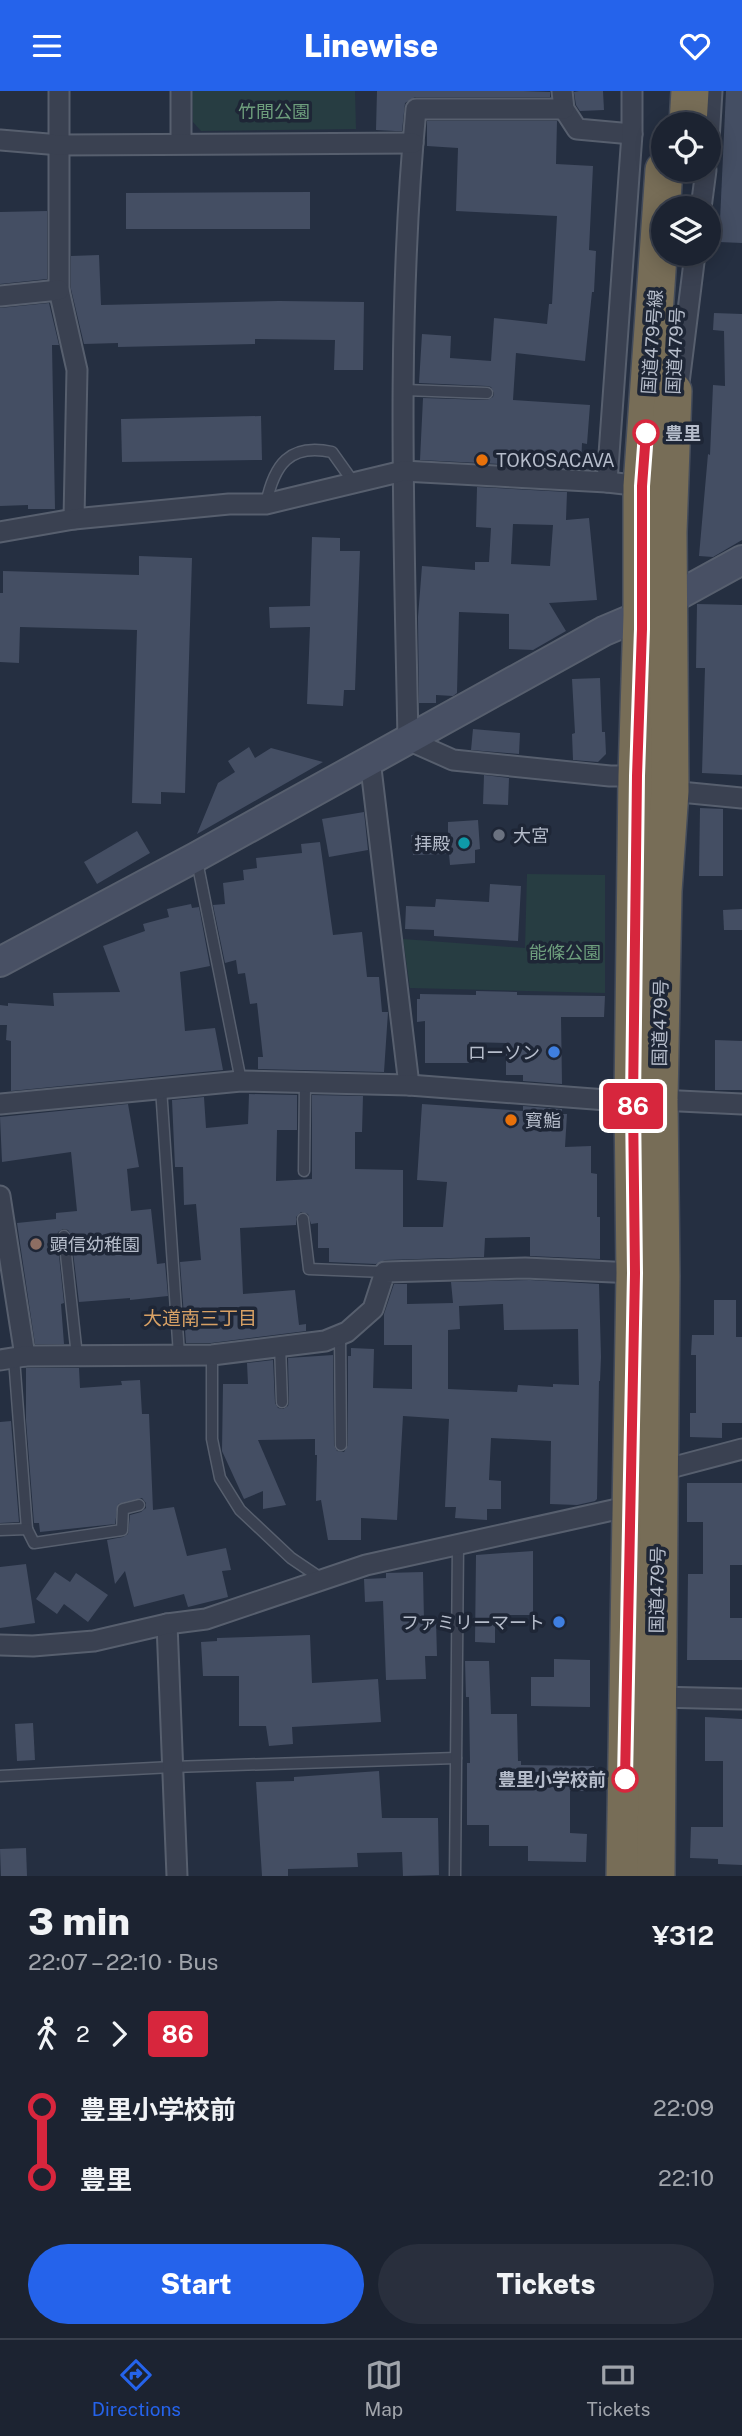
<!DOCTYPE html>
<meta charset="utf-8">
<style>
:root{--surface:#1c2331;--page:#292f3d;--text:#f1f3f6;--muted:#a0a4ab;--line:#3a404d;--accent:#2563eb}
body{margin:0;font-family:"Public Sans","Noto Sans JP",sans-serif;background:var(--page);color:var(--text);height:100vh;display:flex;flex-direction:column;font-size:26px;white-space:nowrap}
*{box-sizing:border-box;margin:0}
p{font-size:23px;color:var(--muted)}
.icon{flex:none;width:38px;height:38px;fill:none;stroke:currentColor;stroke-width:2;stroke-linecap:round;stroke-linejoin:round}
.map{position:relative;height:1785px;overflow:hidden}
.drawer{display:flex;flex-direction:column;background:var(--surface);flex:1}
.drawer>*{flex:none}
.badge{padding:0 14px;border-radius:5px;font-size:24px;line-height:46px}
.fabs{position:absolute;left:651px;top:21px;display:grid;gap:14px}
.fabs a{display:grid;place-items:center;width:70px;height:70px;border-radius:50%;background:var(--surface);box-shadow:0 4px 18px #0003,0 0 0 2px var(--line);font-size:35px}
.map>.badge{position:absolute;translate:-50% -50%;box-shadow:0 0 0 4px #fff}
.legs{display:flex;align-items:center;gap:10px;height:77px;padding:0 28px;font-size:23px}
.legs p{margin-inline-start:auto}
.summary{display:flex;align-items:center;justify-content:space-between;height:119px;padding:0 28px}
h1{font-size:38px;font-weight:800;line-height:52px}
.button{display:flex;gap:14px;margin-top:auto;padding:14px 28px}
.button a{flex:1;height:80px;border-radius:42px;background:var(--accent);color:#fff;font-size:28px;font-weight:800;line-height:80px;text-align:center}
.button a+a{background:var(--page);color:var(--text)}
ul{padding:0 28px;list-style:none}
li{display:flex;align-items:center;gap:24px;height:70px;font-size:26px}
li i{display:grid;place-items:center;width:10px;height:100%;margin:0 9px;background:currentColor}
li i::after{content:'';width:18px;height:18px;margin:-9px;border:5px solid;border-radius:50%;background:var(--surface)}
li p{margin-inline-start:auto}
li:first-child i{background:linear-gradient(#0000 50%,currentColor 0)}
li:last-child i{background:linear-gradient(currentColor 50%,#0000 0)}
header{display:flex;justify-content:space-between;align-items:center;height:91px;padding:0 28px;background:var(--accent);color:#fff;font-size:32px;font-weight:800}
.tabs{display:flex;justify-content:space-around;align-items:center;height:98px;border-top:2px solid var(--line);background:var(--surface);font-size:19px;color:var(--muted)}
.tabs a{display:grid;justify-items:center;gap:4px}
.tabs .selected{color:var(--accent)}
.map>svg:first-child{display:block}
</style>
<header><svg class="icon" aria-label="menu" viewBox="0 0 24 24"><path d="M4 6h16M4 12h16M4 18h16"/></svg>Linewise<svg class="icon" aria-label="heart" viewBox="0 0 24 24"><path d="M12 20l-8-8c-3-5 5-10 8-4 3-6 11-1 8 4z"/></svg></header>
<div class="map">
<svg width="742" height="1785" viewBox="0 0 742 1785">
<rect width="100%" height="100%" fill="#252f41"/>
<g fill="#273d42">
<polygon points="192,0 355,0 356,38 201,40 193,31"/>
<polygon points="527,783 605,784 605,902 410,897 403,848 525,857"/>
</g>
<g fill="#444e63" fill-rule="evenodd">
<polygon points="377,0 524,0 550,1 550,6 415,6 405,12 402,40 395,40 376,39"/>
<polygon points="579,0 603,0 604,19 580,20 576,14 574,1"/>
<polygon points="726,0 742,0 742,152 719,151"/>
<polygon points="427,30 557,30 556,73 593,75 589,159 596,160 594,201 592,201 585,270 516,262 513,309 590,314 587,353 582,352 581,377 420,369 423,307 487,309 493,306 494,302 491,296 487,295 419,292 422,243 451,245 450,267 491,270 494,227 547,233 549,213 552,213 557,125 456,120 458,57 427,55"/>
<polygon points="310,101 310,138 126,138 126,102"/>
<polygon points="47,120 47,188 0,193 0,121"/>
<polygon points="99,164 101,214 279,210 364,211 363,279 334,279 335,249 255,248 255,253 118,256 118,252 84,253 71,198 71,165"/>
<polygon points="49,212 59,254 52,254 55,418 28,418 28,414 0,415 0,217"/>
<polygon points="714,222 742,223 742,449 713,466 699,465 708,363 710,364 713,294 725,295 724,240 713,239"/>
<polygon points="261,325 262,369 122,371 121,328"/>
<path d="M477 396 567 401 566 429 589 427 597 509 549 512 566 540 533 559 509 558V523L459 521 457 602 453 605 436 604V612H419L418 526 422 475 475 479V471H489L491 437 476 436ZM513 433 553 434 550 475 511 473Z"/>
<polygon points="312,446 340,447 340,460 360,460 355,599 344,599 343,615 307,613 310,536 270,537 269,516 310,515"/>
<polygon points="139,465 192,467 185,702 161,701 161,713 132,712 137,539 20,536 19,572 0,571 0,502 3,502 3,480 139,484"/>
<polygon points="697,513 742,514 742,684 702,682 705,577 696,577"/>
<polygon points="600,587 602,641 605,641 606,663 598,671 573,669 572,643 575,642 572,588"/>
<polygon points="473,638 520,642 519,663 471,659"/>
<polygon points="249,656 255,667 271,657 323,671 197,743 218,692 235,681 228,670"/>
<polygon points="484,684 509,687 508,714 483,713"/>
<polygon points="700,717 723,718 723,785 699,785"/>
<polygon points="364,721 368,759 329,766 322,728"/>
<polygon points="478,729 480,758 475,759 475,772 450,774 449,763 413,764 411,744 448,743 448,731"/>
<polygon points="137,740 150,762 97,793 84,771"/>
<polygon points="320,751 333,844 362,841 367,886 379,886 382,921 388,921 384,981 258,978 258,966 263,966 257,912 250,913 245,882 238,883 236,869 225,872 213,814 225,813 223,792 244,789 243,779 257,777 256,767 302,762 301,753"/>
<polygon points="490,793 521,795 518,850 434,845 434,839 405,838 406,815 435,816 436,808 489,811"/>
<polygon points="191,813 192,817 199,816 210,875 180,881 185,940 215,937 223,979 11,1000 11,950 6,949 7,934 0,934 0,914 8,915 8,912 54,915 53,902 120,901 103,855 145,840 143,833 169,826 167,818"/>
<polygon points="742,818 742,839 724,839 723,819"/>
<polygon points="476,900 517,901 517,904 605,905 604,926 561,926 562,993 523,990 523,984 506,984 506,952 469,951 469,972 425,972 425,930 417,931 417,908 420,908 420,903 476,904"/>
<polygon points="715,949 742,950 742,999 715,999"/>
<polygon points="249,1003 297,1004 297,1039 277,1039 276,1090 312,1088 312,1004 363,1005 362,1041 355,1041 355,1078 403,1079 403,1136 443,1136 447,1091 417,1089 422,1013 523,1020 523,1015 562,1018 562,1023 567,1023 565,1056 591,1055 591,1082 597,1083 597,1126 600,1126 600,1168 530,1165 530,1146 485,1147 484,1166 385,1169 376,1173 329,1171 329,1157 318,1157 318,1132 311,1133 308,1123 301,1121 296,1126 296,1134 240,1137 243,1203 295,1199 299,1234 306,1233 306,1240 211,1252 186,1252 180,1171 201,1169 196,1113 184,1114 183,1076 175,1076 172,1009 204,1006 206,1037 248,1033"/>
<polygon points="128,1013 139,1076 127,1078 131,1120 151,1118 157,1173 165,1172 168,1205 130,1209 130,1207 79,1211 71,1144 68,1139 63,1138 58,1141 57,1146 64,1212 61,1213 64,1253 35,1253 17,1132 56,1128 56,1122 77,1120 71,1061 2,1071 0,1026"/>
<path d="M530 1189 599 1193 601 1266 600 1290H599L597 1408 595 1410 577 1414 550 1413 551 1350 491 1347 489 1389 501 1390V1418H487V1429L455 1427 456 1416H445L449 1328 403 1325 397 1429 361 1427V1449H328L321 1409 316 1410 317 1364H315V1348L258 1349 286 1414 263 1418V1400L244 1408 222 1360 223 1293H248L247 1272 273 1269 275 1312 278 1317 283 1318 288 1315 289 1311 288 1267 333 1264 334 1354 337 1360 344 1361 348 1354V1265H351V1257L374 1258 373 1297 412 1298V1254H384V1223L394 1193H407V1213L453 1212 451 1191ZM503 1213 504 1239 578 1238 579 1294 553 1293V1296L518 1294 517 1301 448 1298V1239L460 1238 459 1215Z"/>
<polygon points="714,1209 736,1209 736,1246 742,1246 742,1332 722,1332 722,1347 690,1346 690,1322 696,1322 696,1264 691,1264 692,1244 714,1244"/>
<polygon points="26,1277 79,1277 80,1297 122,1294 121,1290 140,1289 142,1323 149,1323 153,1419 174,1416 187,1465 226,1457 231,1479 222,1480 228,1506 188,1516 184,1503 134,1516 125,1480 115,1493 107,1449 123,1446 128,1443 130,1424 141,1421 146,1417 146,1412 142,1407 118,1413 115,1433 40,1441 39,1432 34,1432 26,1329"/>
<polygon points="11,1330 19,1431 0,1432 0,1331"/>
<polygon points="687,1392 742,1392 742,1474 730,1474 730,1527 742,1527 742,1569 687,1569 688,1483 703,1483 703,1431 687,1431"/>
<polygon points="533,1460 533,1524 502,1524 502,1528 495,1528 495,1552 475,1551 476,1464"/>
<polygon points="26,1473 35,1532 0,1537 0,1476"/>
<polygon points="55,1481 70,1491 76,1482 108,1504 88,1531 64,1513 57,1523 36,1508"/>
<polygon points="423,1481 424,1530 436,1529 437,1565 425,1565 426,1588 386,1589 383,1510 365,1511 364,1488 386,1487 386,1482"/>
<polygon points="310,1544 312,1592 378,1588 381,1631 292,1636 293,1653 269,1655 266,1635 239,1635 239,1585 203,1585 201,1551 217,1550 217,1547"/>
<polygon points="554,1568 590,1569 590,1616 531,1615 531,1586 554,1586"/>
<polygon points="465,1570 489,1570 491,1623 517,1623 518,1670 521,1670 521,1674 594,1675 594,1700 570,1700 570,1742 587,1743 586,1771 528,1770 528,1755 489,1755 489,1734 467,1734 467,1672 470,1672 469,1606 466,1606"/>
<polygon points="705,1626 742,1628 742,1774 718,1773 718,1768 690,1767 691,1736 723,1736 723,1670 705,1670"/>
<polygon points="33,1632 35,1669 17,1670 15,1633"/>
<polygon points="379,1680 382,1727 438,1727 439,1784 403,1785 402,1761 357,1762 358,1776 288,1778 288,1785 262,1785 256,1691 294,1690 294,1686"/>
<polygon points="26,1757 27,1785 1,1785 0,1758"/>
</g>
<g fill="none" stroke-linecap="round" stroke-linejoin="round">
<g stroke="#575f6e" stroke-width="13">
<g id="lane">
<polyline points="405,299 487,302"/>
<path d="M266 413C274 374 289 352 332 361L354 392"/>
<polyline points="197,770 241,990"/>
<polyline points="161,997 179,1264"/>
<polyline points="304,1080 305,991"/>
<polyline points="303,1128 309,1178 385,1181"/>
<polyline points="64,1145 77,1265"/>
<polyline points="340,1244 341,1354"/>
<polyline points="280,1254 282,1311"/>
<polyline points="212,1264 212,1348 220,1387 240,1419 291,1467 322,1488"/>
<polyline points="14,1267 27,1438"/>
<polyline points="0,1439 27,1438 34,1452 122,1439 123,1418 139,1414"/>
<polyline points="0,1685 172,1676 456,1667"/>
<polyline points="455,1785 458,1453"/>
</g>
</g>
<g stroke="#575f6e" stroke-width="23">
<g id="street">
<polyline points="59,0 59,199 77,279 74,428"/>
<polyline points="181,0 181,52"/>
<polyline points="562,0 564,18 577,38 632,43"/>
<path d="M564 18H416C396 227 404 439 408 649L453 669 610 685H637"/>
<polyline points="0,49 60,54 413,52"/>
<polyline points="709,49 712,0"/>
<polyline points="701,117 706,79"/>
<polyline points="0,205 59,199"/>
<polyline points="677,308 695,163"/>
<polyline points="607,391 632,43 632,0"/>
<polyline points="0,441 74,428 229,413 266,413 403,380 607,391 642,395"/>
<polyline points="370,669 409,994"/>
<polyline points="670,700 742,707"/>
<polyline points="0,1013 241,990 409,994 633,1011 659,1009 742,1013"/>
<polyline points="0,1105 25,1265"/>
<polyline points="0,1269 25,1265 212,1264 325,1250 347,1241 373,1218 385,1181 525,1177 635,1182"/>
<polyline points="654,1386 659,1380 742,1358"/>
<polyline points="167,1533 177,1785"/>
<polyline points="0,1554 33,1555 94,1550 167,1533 206,1528 366,1474 631,1415 636,1410"/>
<polyline points="656,1606 742,1608"/>
</g>
</g>
<g stroke="#575f6e" stroke-width="32">
<polyline id="secondary" points="0,871 196,766 604,540 642,524 742,469"/>
</g>
<g stroke="#444c5b" stroke-width="40">
<g id="highway">
<polyline points="688,33 690,0"/>
<polyline points="625,1785 635,1182 633,1011 637,685 642,524 642,395 664,79"/>
<polyline points="656,1785 661,1185 659,1009 663,800 670,700 668,441 673,300"/>
</g>
</g>
<use href="#lane" stroke="#3a4151" stroke-width="10"/>
<use href="#street" stroke="#3a4151" stroke-width="19"/>
<use href="#secondary" stroke="#485064" stroke-width="28"/>
<use href="#highway" stroke="#776d57" stroke-width="37"/>
</g>
<g fill="none" stroke-linecap="round" stroke-linejoin="round">
<g stroke="#fff" stroke-width="16">
<polyline id="line-1" points="625,1688 635,1182 633,1011 637,685 642,538 642,395 646,342"/>
</g>
<use href="#line-1" stroke="#d7263d" stroke-width="10"/>
</g>
<g fill="#fff" stroke="#d7263d" stroke-width="3.5">
<circle cx="646" cy="342" r="12"/>
<circle cx="625" cy="1688" r="12"/>
</g>
<g fill="#e8710a" stroke="#1e2636" stroke-width="2.5">
<circle cx="482" cy="369" r="7"/>
<circle cx="511" cy="1029" r="7"/>
</g>
<circle fill="#6b7280" stroke="#1e2636" stroke-width="2.5" cx="499" cy="744" r="7"/>
<circle fill="#0f9aa8" stroke="#1e2636" stroke-width="2.5" cx="464" cy="752" r="7"/>
<g fill="#3f7fe0" stroke="#1e2636" stroke-width="2.5">
<circle cx="554" cy="961" r="7"/>
<circle cx="559" cy="1531" r="7"/>
</g>
<circle fill="#8d6e63" stroke="#1e2636" stroke-width="2.5" cx="36" cy="1153" r="7"/>
<g text-anchor="middle" dominant-baseline="central" stroke-width="7" stroke-linejoin="round" paint-order="stroke">
<g font-size="18" fill="#6d9d7c" stroke="#1e2636">
<text x="274" y="20">竹間公園</text>
<text x="565" y="861">能條公園</text>
</g>
<g font-size="18" fill="#b6bdcb" stroke="#1e2636">
<text transform="translate(652 251) rotate(-86)">国道479号線</text>
<text transform="translate(675 260) rotate(-87)">国道479号</text>
<text transform="translate(660 932) rotate(-89)">国道479号</text>
<text transform="translate(657 1499) rotate(-89)">国道479号</text>
</g>
<g font-size="18" font-weight="bold" fill="#b6bdcb" stroke="#1e2636" text-anchor="start">
<text x="665" y="342">豊里</text>
<text x="606" y="1688" text-anchor="end">豊里小学校前</text>
</g>
<g font-size="18" fill="#b6bdcb" stroke="#1e2636" text-anchor="start">
<text x="496" y="369">TOKOSACAVA</text>
<text x="513" y="744">大宮</text>
<text x="450" y="752" text-anchor="end">拝殿</text>
<text x="540" y="961" text-anchor="end">ローソン</text>
<text x="525" y="1029">寳鮨</text>
<text x="50" y="1153">顕信幼稚園</text>
<text x="545" y="1531" text-anchor="end">ファミリーマート</text>
</g>
<g font-size="19" fill="#d8a165" stroke="#1e2636">
<text x="200" y="1227">大道南三丁目</text>
</g>
</g>
</svg>
<div class="fabs">
<a><svg class="icon" aria-label="locate" viewBox="0 0 24 24"><circle cx="12" cy="12" r="6"/><path d="M12 2v4M12 18v4M2 12h4M18 12h4"/></svg></a>
<a><svg class="icon" aria-label="layers" viewBox="0 0 24 24"><path d="M12 4l9 5-9 5-9-5zM3 14l9 5 9-5"/></svg></a>
</div>
<b class="badge" style="left:633px;top:1015px;background:#d7263d;color:#fff">86</b>
</div>
<section class="drawer">
<div class="summary"><div><h1>3 min</h1><p>22:07 – 22:10 · Bus</p></div><b>¥312</b></div>
<div class="legs"><svg class="icon" aria-label="walk" viewBox="0 0 24 24"><circle cx="13" cy="4" r="2"/><path d="M13 8l-2 6 4 7M11 14l-3 7M7 12l3-4h3l4 4"/></svg>2<svg class="icon" aria-label="forward" viewBox="0 0 24 24"><path d="M9 5l7 7-7 7"/></svg><b class="badge" style="background:#d7263d;color:#fff">86</b></div>
<ul>
<li><i style="color:#d7263d"></i><b>豊里小学校前</b><p>22:09</p></li>
<li><i style="color:#d7263d"></i><b>豊里</b><p>22:10</p></li>
</ul>
<div class="button"><a>Start</a><a>Tickets</a></div>
</section>
<nav class="tabs">
<a class="selected"><svg class="icon" aria-label="directions" viewBox="0 0 24 24"><path d="M12 3l9 9-9 9-9-9zM9 14v-3h6M13 9l2 2-2 2"/></svg>Directions</a>
<a><svg class="icon" aria-label="map" viewBox="0 0 24 24"><path d="M3 6l6-2 6 2 6-2v14l-6 2-6-2-6 2zM9 4v14M15 6v14"/></svg>Map</a>
<a><svg class="icon" aria-label="tickets" viewBox="0 0 24 24"><path d="M3 7h18v10H3zM15 7v10"/></svg>Tickets</a>
</nav>
